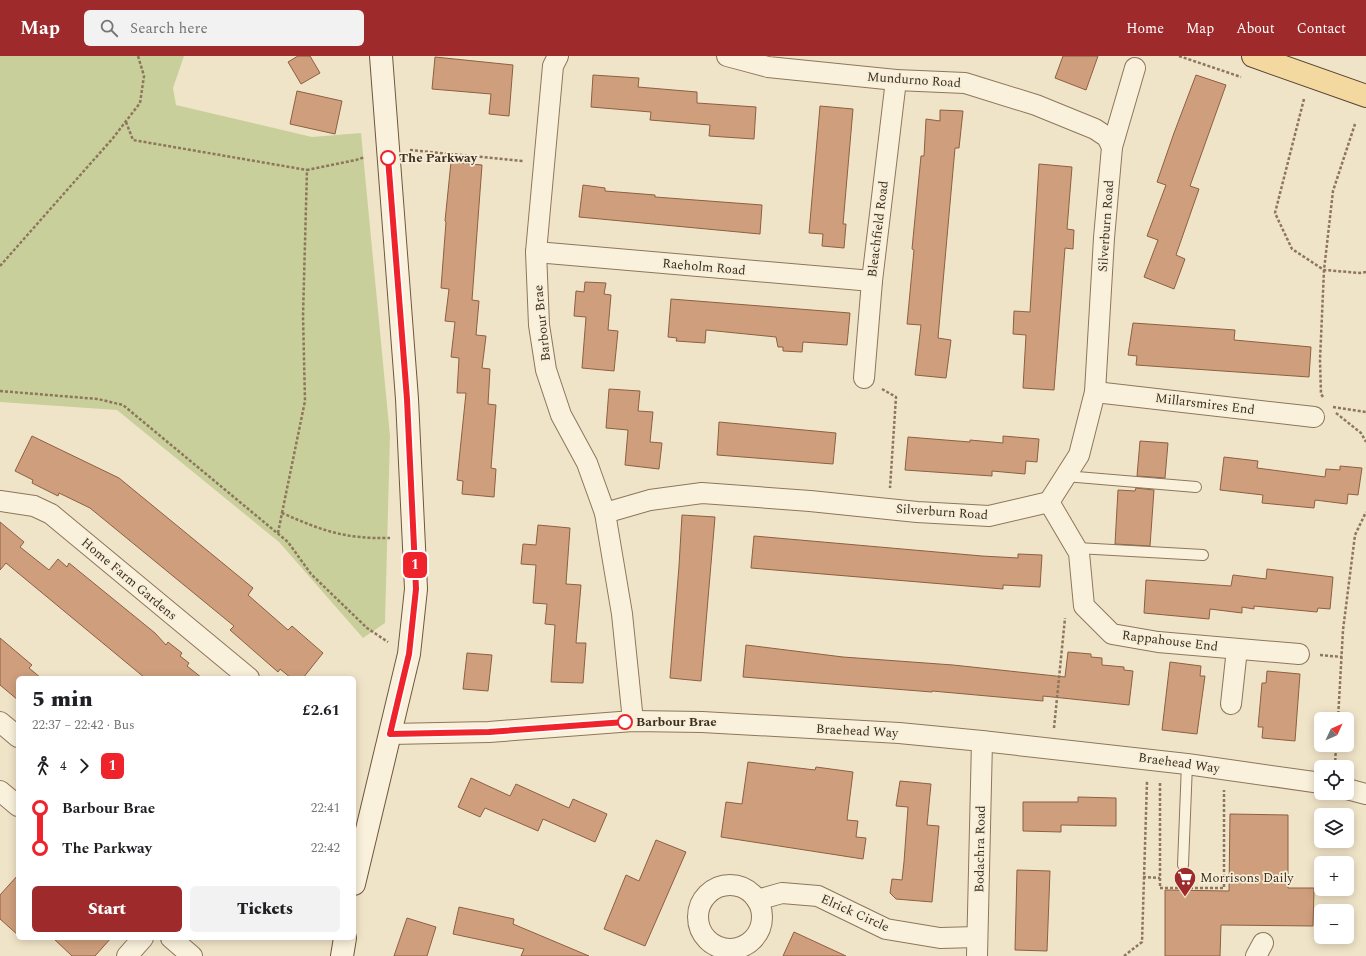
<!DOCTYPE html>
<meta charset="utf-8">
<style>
:root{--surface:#fff;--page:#f2f2f2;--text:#202124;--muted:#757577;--accent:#9e2a2b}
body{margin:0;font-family:Spectral,serif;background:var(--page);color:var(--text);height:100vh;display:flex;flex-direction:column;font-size:15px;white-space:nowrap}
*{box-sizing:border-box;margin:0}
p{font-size:13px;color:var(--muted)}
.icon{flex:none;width:22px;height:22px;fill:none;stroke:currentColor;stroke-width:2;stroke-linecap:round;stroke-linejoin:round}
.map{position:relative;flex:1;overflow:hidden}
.side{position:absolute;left:16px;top:620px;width:340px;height:264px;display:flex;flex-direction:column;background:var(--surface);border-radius:6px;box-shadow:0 2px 10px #0003}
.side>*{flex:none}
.badge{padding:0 8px;border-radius:6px;font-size:14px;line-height:26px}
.needle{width:26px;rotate:46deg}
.controls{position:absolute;left:1314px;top:656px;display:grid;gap:8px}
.controls a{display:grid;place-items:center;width:40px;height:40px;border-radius:6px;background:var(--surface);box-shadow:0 2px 10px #0003;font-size:20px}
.map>.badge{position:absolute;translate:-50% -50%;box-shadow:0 0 0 2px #fff}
.legs{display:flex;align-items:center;gap:6px;height:44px;padding:0 16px;font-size:13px}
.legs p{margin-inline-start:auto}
.summary{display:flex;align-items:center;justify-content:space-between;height:68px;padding:0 16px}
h1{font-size:22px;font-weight:800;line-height:30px}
.button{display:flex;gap:8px;margin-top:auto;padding:8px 16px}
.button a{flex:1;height:46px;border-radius:6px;background:var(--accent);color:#fff;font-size:16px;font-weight:800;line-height:46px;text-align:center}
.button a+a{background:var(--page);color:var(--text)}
ul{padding:0 16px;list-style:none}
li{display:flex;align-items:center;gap:14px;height:40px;font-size:15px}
li i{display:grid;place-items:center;width:6px;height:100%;margin:0 5px;background:currentColor}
li i::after{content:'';width:10px;height:10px;margin:-5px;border:3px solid;border-radius:50%;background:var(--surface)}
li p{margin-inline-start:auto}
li:first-child i{background:linear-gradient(#0000 50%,currentColor 0)}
li:last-child i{background:linear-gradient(currentColor 50%,#0000 0)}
header{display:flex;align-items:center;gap:24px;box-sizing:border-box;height:56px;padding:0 20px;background:var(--accent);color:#fff}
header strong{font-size:19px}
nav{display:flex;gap:22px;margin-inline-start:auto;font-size:14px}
.search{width:280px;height:36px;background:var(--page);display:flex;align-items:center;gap:10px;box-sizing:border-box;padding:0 14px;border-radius:6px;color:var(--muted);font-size:15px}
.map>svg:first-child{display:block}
</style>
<header>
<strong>Map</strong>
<div class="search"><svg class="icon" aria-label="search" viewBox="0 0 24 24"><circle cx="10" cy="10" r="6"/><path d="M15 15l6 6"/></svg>Search here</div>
<nav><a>Home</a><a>Map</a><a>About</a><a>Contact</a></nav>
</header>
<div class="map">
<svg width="1366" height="900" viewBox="0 0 1366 900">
<rect width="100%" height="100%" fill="#f0e4c8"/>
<polygon fill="#c9cf9b" points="0,0 184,0 173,32 176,49 312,81 361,77 390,380 385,567 363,582 279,486 117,354 0,346"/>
<g fill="#cf9f7d" stroke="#8d5f41">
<polygon points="298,0 310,0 320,17 301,28 288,6"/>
<polygon points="1063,0 1098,0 1086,34 1055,22"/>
<polygon points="435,1 513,9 509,60 489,58 491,38 432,33"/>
<polygon points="593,19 639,22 638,31 697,36 697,47 756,51 754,83 709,80 710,69 650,64 651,56 591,51"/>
<polygon points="1196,19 1226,29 1190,130 1199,133 1176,199 1185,203 1174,233 1144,221 1158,184 1147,180 1166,129 1157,126 1174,77"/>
<polygon points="297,35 342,45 335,78 290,68"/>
<polygon points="820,50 853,53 843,168 846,168 844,192 822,190 823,178 809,177"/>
<polygon points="940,54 963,55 959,92 955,92 938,282 951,284 946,322 915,319 921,269 907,268 914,194 912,193 921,100 924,100 926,63 940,65"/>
<polygon points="451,106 482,109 472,244 479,245 476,279 486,280 482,312 490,313 488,348 496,349 491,412 496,413 494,441 462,438 463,425 457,424 466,337 457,337 459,302 451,301 455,266 445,265 449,233 441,232 446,166 445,165"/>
<polygon points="1039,108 1072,111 1067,173 1074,174 1073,193 1065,192 1054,334 1023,332 1026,279 1013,278 1014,255 1030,256"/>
<polygon points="583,129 605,132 605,135 655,139 655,141 762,149 760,178 579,161"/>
<polygon points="585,226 606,227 604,238 611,239 608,274 618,275 614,315 582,312 586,261 574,260 576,235 584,236"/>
<polygon points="671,243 850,257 847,289 803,286 802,296 783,295 783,291 778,291 776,281 706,274 705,287 676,285 677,282 668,281"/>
<polygon points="1133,267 1235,274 1234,284 1311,291 1309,321 1136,309 1137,300 1128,299"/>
<polygon points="609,333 640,335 638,355 653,356 650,386 662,387 659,413 625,409 628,374 606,372"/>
<polygon points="719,366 836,377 833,408 717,399"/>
<polygon points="32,380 119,422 253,532 248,539 288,574 292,570 323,597 303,622 291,622 280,613 278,616 230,574 234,570 90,452 59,437 58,440 32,427 33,424 15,415"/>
<polygon points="1003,380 1039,383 1037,406 1026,405 1025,418 992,415 992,420 905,414 908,381 970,386 970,384 1003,387"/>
<polygon points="1140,385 1168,387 1165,422 1137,420"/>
<polygon points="1224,401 1258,405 1257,412 1325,421 1326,413 1340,414 1340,410 1362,412 1358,439 1348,438 1347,448 1315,444 1314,452 1262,447 1263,439 1220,434"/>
<polygon points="1136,432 1154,434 1150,490 1115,488 1118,434 1135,435"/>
<polygon points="682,459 715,461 701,625 670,622 679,510"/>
<polygon points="0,466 24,486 20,491 49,514 58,503 67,511 69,507 155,577 166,589 168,586 182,597 180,600 189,607 187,610 202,622 145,622 6,507 0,514"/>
<polygon points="538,469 570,472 566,528 581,529 576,587 586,587 583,627 551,626 555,569 545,568 547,548 533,547 536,509 521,508 523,488 536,489"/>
<polygon points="754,480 982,500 1018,502 1018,498 1042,499 1040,531 1003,529 1003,533 751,512"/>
<polygon points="1267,513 1333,521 1330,553 1318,552 1317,556 1254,550 1254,553 1242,551 1242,557 1210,553 1209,563 1144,557 1146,524 1231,530 1233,519 1266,523"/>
<polygon points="0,582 32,609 29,612 41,622 18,622 18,644 0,629"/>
<polygon points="746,589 843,601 953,609 1065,621 1068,596 1091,598 1091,601 1102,602 1102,609 1124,611 1124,614 1133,615 1129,649 1043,640 1043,645 932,635 932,636 743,621"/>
<polygon points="467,597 492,599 488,635 463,633"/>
<polygon points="1170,606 1201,610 1200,620 1205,620 1197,678 1162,674"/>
<polygon points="1267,615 1300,618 1295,685 1262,682 1263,671 1258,671 1262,627 1266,627"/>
<polygon points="748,706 815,714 816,711 853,716 847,764 858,765 856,781 866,782 863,803 721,781 726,746 742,748"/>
<polygon points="471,722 510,740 516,728 569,752 573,743 607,758 595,786 543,763 538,775 485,752 480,761 458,751"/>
<polygon points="900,725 931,728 927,769 939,770 932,846 896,843 890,837 892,823 902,824 904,806 908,751 896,750"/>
<polygon points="1078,741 1116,742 1116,770 1061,769 1061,776 1023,775 1023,746 1078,746"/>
<polygon points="1230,758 1288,759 1288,832 1314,832 1313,870 1221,869 1220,900 1165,900 1165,834 1229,835"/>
<polygon points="656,784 686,796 645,890 604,873 626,819 639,825"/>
<polygon points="1017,814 1050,815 1047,895 1015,894"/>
<polygon points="18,819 18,879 0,863 0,839"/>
<polygon points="459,851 514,863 513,868 589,900 521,900 524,893 453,878"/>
<polygon points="407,862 436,871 427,900 394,900"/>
<polygon points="794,876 846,900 783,900"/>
<polygon points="53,882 111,882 95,900 72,900"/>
</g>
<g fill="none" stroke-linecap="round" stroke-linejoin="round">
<g stroke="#8d765c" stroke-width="12">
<g id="lane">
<polyline points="1065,420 1196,431"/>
<polyline points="1077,492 1203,499"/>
<polyline points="1183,809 1187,708"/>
</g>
</g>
<g stroke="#8d765c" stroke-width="22">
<g id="street">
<polyline points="558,0 553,10 536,196 539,269 546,314 561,359 587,407 605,457 622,558 633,665"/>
<polyline points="727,0 768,11 896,24 965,27 1036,49 1095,73 1107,81 1112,91"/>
<polyline points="536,196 872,225"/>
<polyline points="864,322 872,225 896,24"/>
<polyline points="1095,336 1314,361"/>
<polyline points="0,445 34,450 51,458 249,622"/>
<polyline points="1049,446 1079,497 1084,550 1112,578 1158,586 1299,598"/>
<polyline points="605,457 650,444 702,437 810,445 917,456 989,460 1049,446 1079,399 1095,336 1104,182 1112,91 1135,12"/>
<polyline points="1231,648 1237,593"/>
<polyline points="0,666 18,681"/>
<polyline points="390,678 489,676 633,665 702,666 899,677 982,685 1187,708 1321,727"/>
<polyline points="1347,733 1366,738"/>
<polyline points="0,735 18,750"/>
<circle cx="730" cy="861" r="32"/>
<polyline points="757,844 782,837 818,840 886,873 940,882 977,881"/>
<polyline points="171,882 192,900"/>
<polyline points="127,900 143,882"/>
<polyline points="977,900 982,685"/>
<polyline points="1256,900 1263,887"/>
</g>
</g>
<g stroke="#6f573f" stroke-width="24">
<g id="secondary">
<polyline points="354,828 409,598 416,533 407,343 381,0"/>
<polyline points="342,900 345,882"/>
</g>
</g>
<g stroke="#5b4430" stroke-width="24">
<polyline id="primary" points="1253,0 1366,40"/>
</g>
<g stroke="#8d765c" stroke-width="2.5" stroke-dasharray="3 2" stroke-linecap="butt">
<polyline points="1179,0 1241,21"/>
<polyline points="1304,43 1275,157 1292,193 1324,214 1360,217 1366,216"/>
<polyline points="126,66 133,84 307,114"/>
<polyline points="410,94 523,105"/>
<polyline points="0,210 113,82 140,47 144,20 138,0"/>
<polyline points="882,333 896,341 890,432"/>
<polyline points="0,335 98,343 123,349 288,486 311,518 367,572 388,586"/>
<polyline points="1323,341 1321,338 1320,304 1324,214 1333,135 1355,68"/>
<polyline points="1333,351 1366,356"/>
<polyline points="1336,357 1361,377 1366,386"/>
<polyline points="282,457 305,345 303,260 307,114 356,104 365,101"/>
<path d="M278 477 282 457C323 475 345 483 390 482"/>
<polyline points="1320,599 1342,601"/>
<polyline points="1338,663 1343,574 1355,479 1366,456"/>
<polyline points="1054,672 1065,562"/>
<polyline points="1335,710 1336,689"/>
<polyline points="1160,727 1160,832 1224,832 1224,734"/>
<polyline points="1143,821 1160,822"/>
<polyline points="1124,900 1142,886 1147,725"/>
</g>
<use href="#lane" stroke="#faf1dc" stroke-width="10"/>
<use href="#street" stroke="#faf1dc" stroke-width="20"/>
<use href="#secondary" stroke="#faf1dc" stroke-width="22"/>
<use href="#primary" stroke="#f3d9a0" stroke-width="22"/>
</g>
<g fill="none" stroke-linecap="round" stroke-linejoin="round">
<g stroke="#fff" stroke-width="9">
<polyline id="line-1" points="388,102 407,343 416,533 409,598 390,678 489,676 625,666"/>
</g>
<use href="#line-1" stroke="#ee232c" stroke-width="6"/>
</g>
<defs>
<g id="supermarket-pin" transform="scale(1.15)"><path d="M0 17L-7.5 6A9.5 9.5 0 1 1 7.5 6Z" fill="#9e2a2b" stroke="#f7eed8"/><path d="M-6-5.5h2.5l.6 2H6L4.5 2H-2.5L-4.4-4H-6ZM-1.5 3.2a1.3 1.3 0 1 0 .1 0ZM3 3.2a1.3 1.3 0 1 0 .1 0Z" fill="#fff"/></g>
</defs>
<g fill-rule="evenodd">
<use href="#supermarket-pin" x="1185" y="822"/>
</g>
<g fill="#fff" stroke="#ee232c" stroke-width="2">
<circle cx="388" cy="102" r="7"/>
<circle cx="625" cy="666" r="7"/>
</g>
<g text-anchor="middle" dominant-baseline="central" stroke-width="3.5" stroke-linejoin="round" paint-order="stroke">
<g font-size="13" fill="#3d2e20" stroke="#f7eed8">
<text transform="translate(914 24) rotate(4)">Mundurno Road</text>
<text transform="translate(1106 170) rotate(-86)">Silverburn Road</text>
<text transform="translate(878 173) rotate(-83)">Bleachfield Road</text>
<text transform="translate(704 211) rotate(5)">Raeholm Road</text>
<text transform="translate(542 267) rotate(-96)">Barbour Brae</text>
<text transform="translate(1205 348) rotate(7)">Millarsmires End</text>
<text transform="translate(942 456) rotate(4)">Silverburn Road</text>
<text transform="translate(129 523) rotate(40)">Home Farm Gardens</text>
<text transform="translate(1170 585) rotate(7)">Rappahouse End</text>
<text transform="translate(857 675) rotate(3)">Braehead Way</text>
<text transform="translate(1179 707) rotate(8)">Braehead Way</text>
<text transform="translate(980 793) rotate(-89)">Bodachra Road</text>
<text transform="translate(855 857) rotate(24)">Elrick Circle</text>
</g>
<g font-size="13" font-weight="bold" fill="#3d2e20" stroke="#f7eed8" text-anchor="start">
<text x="399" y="102">The Parkway</text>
<text x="636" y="666">Barbour Brae</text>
</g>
<g font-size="13" fill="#3d2e20" stroke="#f7eed8" text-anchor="start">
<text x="1200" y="822">Morrisons Daily</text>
</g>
</g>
</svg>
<div class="controls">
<a><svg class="needle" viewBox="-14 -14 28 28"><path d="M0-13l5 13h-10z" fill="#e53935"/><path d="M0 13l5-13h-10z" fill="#757577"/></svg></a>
<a><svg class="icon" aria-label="locate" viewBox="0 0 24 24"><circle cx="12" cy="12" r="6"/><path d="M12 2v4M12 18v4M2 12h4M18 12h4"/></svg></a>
<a><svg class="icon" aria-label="layers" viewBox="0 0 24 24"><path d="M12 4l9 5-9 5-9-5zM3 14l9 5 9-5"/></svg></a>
<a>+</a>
<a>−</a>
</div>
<b class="badge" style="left:415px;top:509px;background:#ee232c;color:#fff">1</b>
<section class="side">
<div class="summary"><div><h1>5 min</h1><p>22:37 – 22:42 · Bus</p></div><b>£2.61</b></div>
<div class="legs"><svg class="icon" aria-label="walk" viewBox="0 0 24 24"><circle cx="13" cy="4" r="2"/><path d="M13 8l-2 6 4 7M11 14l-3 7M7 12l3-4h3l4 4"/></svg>4<svg class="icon" aria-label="forward" viewBox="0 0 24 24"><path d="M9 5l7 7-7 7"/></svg><b class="badge" style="background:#ee232c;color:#fff">1</b></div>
<ul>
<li><i style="color:#ee232c"></i><b>Barbour Brae</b><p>22:41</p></li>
<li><i style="color:#ee232c"></i><b>The Parkway</b><p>22:42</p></li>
</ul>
<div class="button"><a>Start</a><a>Tickets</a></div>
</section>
</div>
